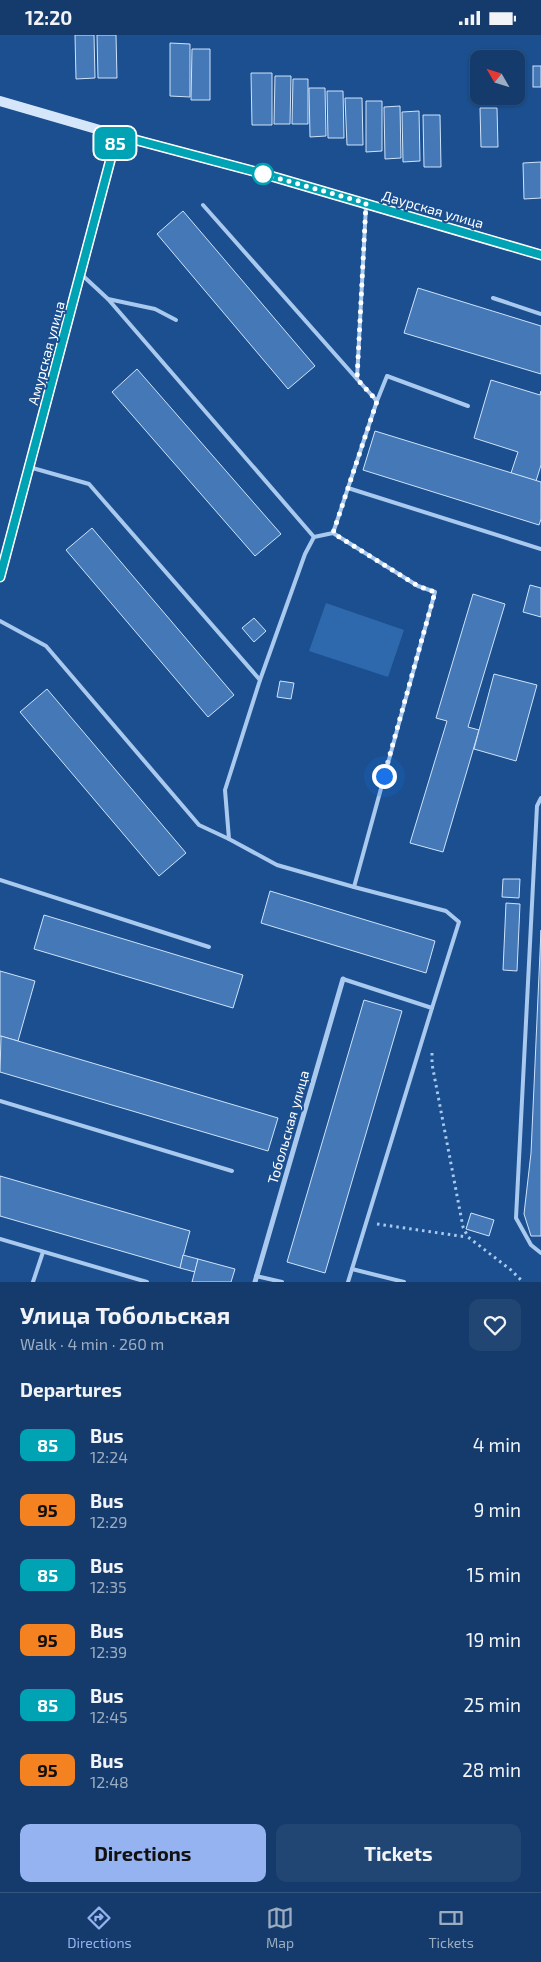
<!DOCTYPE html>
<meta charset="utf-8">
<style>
:root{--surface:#143b6b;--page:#214673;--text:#f1f3f6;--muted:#9dadc1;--line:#33557e;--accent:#95b2f1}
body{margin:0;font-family:"Exo 2",sans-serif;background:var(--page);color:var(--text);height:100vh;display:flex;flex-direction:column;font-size:19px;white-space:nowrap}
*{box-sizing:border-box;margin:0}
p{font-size:16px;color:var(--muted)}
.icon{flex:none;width:28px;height:28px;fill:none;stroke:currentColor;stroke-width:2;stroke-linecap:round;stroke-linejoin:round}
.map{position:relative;height:1247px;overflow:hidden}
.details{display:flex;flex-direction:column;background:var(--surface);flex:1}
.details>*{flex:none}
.badge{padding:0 10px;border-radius:8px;font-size:18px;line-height:32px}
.needle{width:32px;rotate:309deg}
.tools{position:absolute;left:470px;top:15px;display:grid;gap:10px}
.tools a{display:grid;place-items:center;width:55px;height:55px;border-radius:10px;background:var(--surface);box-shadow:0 1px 4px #0004,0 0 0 1px var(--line);font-size:25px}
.you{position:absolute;width:25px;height:25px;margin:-12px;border:4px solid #fff;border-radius:50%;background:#1a73e8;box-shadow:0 0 0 8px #1a73e833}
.map>.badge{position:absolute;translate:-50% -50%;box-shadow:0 0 0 2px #fff}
h2{padding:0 20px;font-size:19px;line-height:45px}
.round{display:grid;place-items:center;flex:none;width:52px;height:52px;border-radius:10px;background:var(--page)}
.head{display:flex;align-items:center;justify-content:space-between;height:85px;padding:0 20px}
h1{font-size:24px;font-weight:700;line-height:38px}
.button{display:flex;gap:10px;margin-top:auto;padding:10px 20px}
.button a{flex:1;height:58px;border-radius:10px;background:var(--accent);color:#111;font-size:20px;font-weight:700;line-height:58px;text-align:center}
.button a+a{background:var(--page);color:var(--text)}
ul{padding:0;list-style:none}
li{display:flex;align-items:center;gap:15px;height:65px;padding:0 20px}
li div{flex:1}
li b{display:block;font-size:19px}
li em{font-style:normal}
li .badge{min-width:55px;font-weight:700;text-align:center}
.status{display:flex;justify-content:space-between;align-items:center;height:35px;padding:0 25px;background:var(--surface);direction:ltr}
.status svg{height:14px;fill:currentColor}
.dock{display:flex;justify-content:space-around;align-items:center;height:70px;border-top:1px solid var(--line);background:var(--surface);font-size:14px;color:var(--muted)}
.dock a{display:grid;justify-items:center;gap:2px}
.dock .active{color:var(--accent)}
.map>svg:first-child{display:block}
</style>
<div class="status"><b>12:20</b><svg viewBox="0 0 49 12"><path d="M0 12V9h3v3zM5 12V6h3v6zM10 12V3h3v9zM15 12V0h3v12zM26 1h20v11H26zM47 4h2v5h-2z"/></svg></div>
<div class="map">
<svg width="541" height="1247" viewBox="0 0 541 1247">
<rect width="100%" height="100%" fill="#1b4f8f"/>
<polygon fill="#2e69ad" points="326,568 404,595 388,642 309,616"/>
<g fill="#4478b7" stroke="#cfe3fa">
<polygon points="75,0 94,0 95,43 76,44"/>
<polygon points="97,0 116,0 117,43 98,43"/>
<polygon points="170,8 190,9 190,62 170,61"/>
<polygon points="192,14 210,14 210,65 191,65"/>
<rect x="533" y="31" width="8" height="21"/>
<polygon points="251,38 272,38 272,90 252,90"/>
<polygon points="275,41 291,41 290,89 274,89"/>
<polygon points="293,44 308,44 308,89 292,89"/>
<polygon points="309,53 325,53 326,101 310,102"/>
<polygon points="327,56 343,56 344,103 328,103"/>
<polygon points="345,63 362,63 363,110 347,110"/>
<polygon points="366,66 382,66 382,116 366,117"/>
<polygon points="400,71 401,123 385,124 384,72"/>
<polygon points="480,73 497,73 498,112 481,112"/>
<polygon points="419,76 420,126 403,127 402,77"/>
<polygon points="423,80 440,80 441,132 424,132"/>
<polygon points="541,127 541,163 524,164 523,128"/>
<polygon points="183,176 315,331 288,354 157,199"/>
<polygon points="418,253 541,291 541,339 404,298"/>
<polygon points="137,334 281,499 255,521 112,357"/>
<polygon points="491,345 540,360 541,356 541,430 536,446 511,438 518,417 474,403"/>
<polygon points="375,396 541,447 541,484 539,490 363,435"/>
<polygon points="92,493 234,660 208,682 66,515"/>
<polygon points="530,550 541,553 541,582 523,577"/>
<polygon points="473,559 505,569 468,692 479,695 443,817 410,808 447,686 436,683"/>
<polygon points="254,583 266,596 254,607 242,593"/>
<polygon points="494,639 537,650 516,726 474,714"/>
<polygon points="280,646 294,648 291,664 277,662"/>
<polygon points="47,654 186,818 159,841 20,677"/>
<polygon points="503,844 520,844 519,863 502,862"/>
<polygon points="270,856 435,906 426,938 261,888"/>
<polygon points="506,868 520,869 517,936 503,935"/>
<polygon points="44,880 243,940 233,973 34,914"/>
<polygon points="541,895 541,1201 531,1201 524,1179 531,1118"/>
<polygon points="0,936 35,946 18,1006 0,1001"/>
<polygon points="364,965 402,976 325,1238 287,1227"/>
<polygon points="1,1001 278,1083 268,1116 0,1037"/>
<polygon points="0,1141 190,1196 180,1233 0,1181"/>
<polygon points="471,1178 494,1185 489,1201 466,1194"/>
<polygon points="183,1220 198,1224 195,1237 180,1233"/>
<polygon points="198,1224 235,1234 231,1247 192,1247"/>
</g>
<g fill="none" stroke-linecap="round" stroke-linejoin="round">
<g stroke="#a9c9ee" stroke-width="3" stroke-dasharray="2.5 4" stroke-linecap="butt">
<polyline points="432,1018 432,1029 463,1192 468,1202 511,1235 523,1247"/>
<polyline points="377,1189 467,1202"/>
</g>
<g stroke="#a9c9ee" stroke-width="4">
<polyline points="203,170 357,344"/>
<polyline points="81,239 108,264 155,274 176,285"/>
<polyline points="493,263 541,279"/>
<polyline points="108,264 314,502"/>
<polyline points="375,364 377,366 387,341 468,371"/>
<polyline points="29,432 89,449 260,645"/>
<polyline points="348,453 541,514"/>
<polyline points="333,498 418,551 435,557 354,852 277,830 229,804 225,755 260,645 305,519 314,502 333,498 377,366 357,344 366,171"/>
<polyline points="0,586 46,611 199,790 229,804"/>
<polyline points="541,763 537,771 516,1183 531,1210 541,1218"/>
<polyline points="0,845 209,912"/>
<polyline points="354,852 446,876 459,887 432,973"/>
<polyline points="343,944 432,973 348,1247"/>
<polyline points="0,1066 232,1136"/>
<polyline points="0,1204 147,1247"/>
<polyline points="352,1234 404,1247"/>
<polyline points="256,1241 282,1247"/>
<polyline points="33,1247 43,1217"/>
</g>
<polyline stroke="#a9c9ee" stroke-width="5" points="255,1247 343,944"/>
<g stroke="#d6e6fa" stroke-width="10">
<polyline points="0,66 117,100 264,139 541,220"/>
<polyline points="0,542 117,100"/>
</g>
</g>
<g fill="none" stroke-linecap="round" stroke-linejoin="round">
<g stroke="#fff" stroke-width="11">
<polyline id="line" points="0,542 117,100 264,139 541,220"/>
</g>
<use href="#line" stroke="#00a3b4" stroke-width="8"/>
<polyline stroke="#fff" stroke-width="5" stroke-dasharray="0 9" points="263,139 366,168 357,344 377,366 333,498 418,551 435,557 384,741"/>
</g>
<circle fill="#fff" stroke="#00a3b4" stroke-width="2.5" cx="263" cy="139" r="10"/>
<g text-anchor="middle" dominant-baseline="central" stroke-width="4" stroke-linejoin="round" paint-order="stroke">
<g font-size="14" fill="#fff" stroke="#1b4f8f">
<text transform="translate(433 174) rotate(16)">Даурская улица</text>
<text transform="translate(46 318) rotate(-75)">Амурская улица</text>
<text transform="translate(288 1092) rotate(-74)">Тобольская улица</text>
</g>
</g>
</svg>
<div class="tools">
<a><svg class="needle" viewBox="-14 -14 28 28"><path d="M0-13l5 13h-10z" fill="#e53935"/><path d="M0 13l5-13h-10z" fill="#9dadc1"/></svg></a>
</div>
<div class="you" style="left:384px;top:741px"></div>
<b class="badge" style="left:115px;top:108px;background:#00a3b4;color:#fff">85</b>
</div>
<section class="details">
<div class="head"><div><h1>Улица Тобольская</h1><p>Walk · 4 min · 260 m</p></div><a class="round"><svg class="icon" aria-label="heart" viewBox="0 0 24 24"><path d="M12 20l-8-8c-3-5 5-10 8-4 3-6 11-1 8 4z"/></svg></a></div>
<h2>Departures</h2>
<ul>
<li><span class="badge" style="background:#00a3b4;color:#fff">85</span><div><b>Bus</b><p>12:24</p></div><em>4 min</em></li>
<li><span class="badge" style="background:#f58220;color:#111">95</span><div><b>Bus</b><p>12:29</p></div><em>9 min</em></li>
<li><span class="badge" style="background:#00a3b4;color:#fff">85</span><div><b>Bus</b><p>12:35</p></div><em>15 min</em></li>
<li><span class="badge" style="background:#f58220;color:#111">95</span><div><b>Bus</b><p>12:39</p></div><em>19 min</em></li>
<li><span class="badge" style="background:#00a3b4;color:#fff">85</span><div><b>Bus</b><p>12:45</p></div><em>25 min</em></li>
<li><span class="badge" style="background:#f58220;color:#111">95</span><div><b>Bus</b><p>12:48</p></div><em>28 min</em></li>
</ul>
<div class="button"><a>Directions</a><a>Tickets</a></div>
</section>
<nav class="dock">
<a class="active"><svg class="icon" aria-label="directions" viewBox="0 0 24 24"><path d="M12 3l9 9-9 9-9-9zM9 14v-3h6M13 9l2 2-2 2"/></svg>Directions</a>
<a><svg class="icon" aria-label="map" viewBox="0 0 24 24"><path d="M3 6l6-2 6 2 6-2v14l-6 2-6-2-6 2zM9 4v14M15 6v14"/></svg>Map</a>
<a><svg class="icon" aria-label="tickets" viewBox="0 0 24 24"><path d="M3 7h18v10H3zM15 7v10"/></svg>Tickets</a>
</nav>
